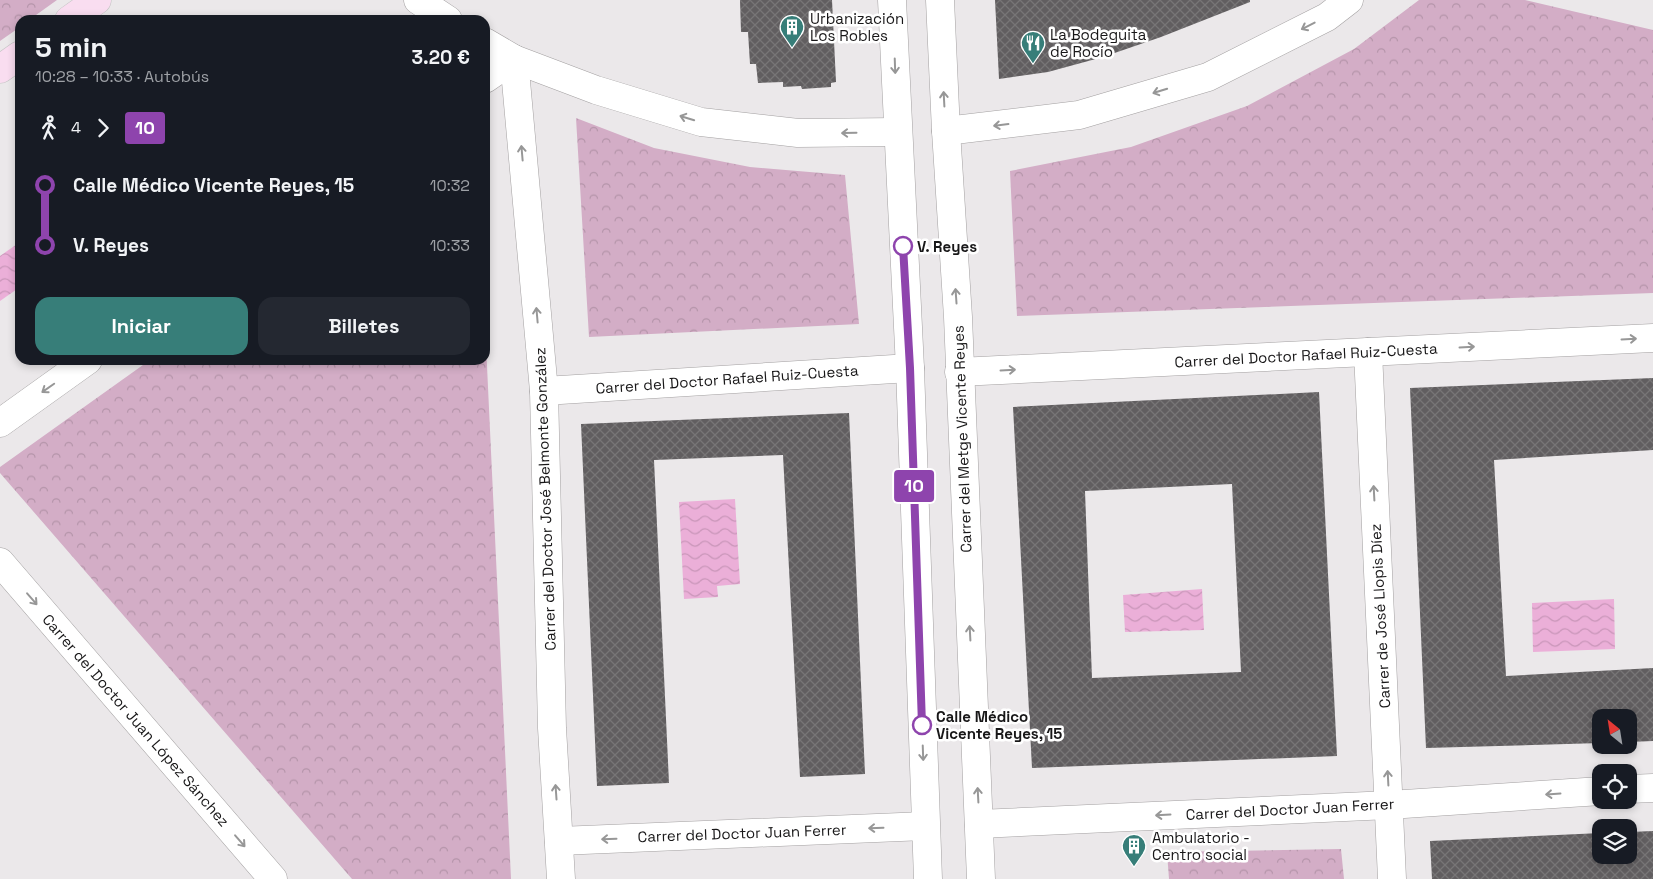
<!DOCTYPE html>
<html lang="es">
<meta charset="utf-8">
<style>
:root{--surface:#171b24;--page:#242831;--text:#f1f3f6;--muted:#9ea1a6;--accent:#377e79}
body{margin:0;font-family:"Space Grotesk",sans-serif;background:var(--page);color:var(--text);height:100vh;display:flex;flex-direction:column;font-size:19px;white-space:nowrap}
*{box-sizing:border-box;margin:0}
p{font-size:16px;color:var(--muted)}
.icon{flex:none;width:28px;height:28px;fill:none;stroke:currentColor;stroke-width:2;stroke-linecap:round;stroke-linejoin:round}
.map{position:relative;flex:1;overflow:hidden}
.side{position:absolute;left:15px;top:15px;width:475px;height:350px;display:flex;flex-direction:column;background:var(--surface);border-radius:15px;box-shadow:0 2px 8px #0003}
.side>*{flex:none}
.badge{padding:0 10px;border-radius:4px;font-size:18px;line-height:32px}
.needle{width:32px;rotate:330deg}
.buttons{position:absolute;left:1592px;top:709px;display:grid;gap:10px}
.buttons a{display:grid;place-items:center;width:45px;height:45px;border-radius:10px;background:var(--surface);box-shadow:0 2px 8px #0003;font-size:25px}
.map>.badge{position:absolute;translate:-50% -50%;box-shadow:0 0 0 2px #fff}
.legs{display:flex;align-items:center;gap:8px;height:55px;padding:0 20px;font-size:16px}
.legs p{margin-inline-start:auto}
.head{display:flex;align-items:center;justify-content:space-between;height:85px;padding:0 20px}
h1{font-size:28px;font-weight:700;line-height:38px}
.action{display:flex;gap:10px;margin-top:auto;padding:10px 20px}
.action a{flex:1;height:58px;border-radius:15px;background:var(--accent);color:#fff;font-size:20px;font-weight:700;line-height:58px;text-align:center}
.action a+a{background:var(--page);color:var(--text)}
ul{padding:0 20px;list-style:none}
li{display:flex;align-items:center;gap:18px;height:60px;font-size:19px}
li i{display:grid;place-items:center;width:8px;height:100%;margin:0 6px;background:currentColor}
li i::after{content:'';width:12px;height:12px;margin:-6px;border:4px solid;border-radius:50%;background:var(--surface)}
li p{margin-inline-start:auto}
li:first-child i{background:linear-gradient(#0000 50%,currentColor 0)}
li:last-child i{background:linear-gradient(currentColor 50%,#0000 0)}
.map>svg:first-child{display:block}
</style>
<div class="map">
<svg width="1653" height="879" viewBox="0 0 1653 879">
<defs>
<pattern id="forest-crowns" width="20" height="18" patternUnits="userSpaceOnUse" patternTransform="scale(1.25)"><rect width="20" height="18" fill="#d3adc6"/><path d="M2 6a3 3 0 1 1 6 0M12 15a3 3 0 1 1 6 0" fill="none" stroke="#b494a9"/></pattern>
<pattern id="water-waves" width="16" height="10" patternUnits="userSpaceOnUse" patternTransform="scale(1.25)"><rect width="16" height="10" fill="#ebafd8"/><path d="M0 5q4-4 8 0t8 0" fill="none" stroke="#c996b9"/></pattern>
<pattern id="building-cross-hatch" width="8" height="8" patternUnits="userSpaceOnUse" patternTransform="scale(1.25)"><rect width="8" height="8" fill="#615e60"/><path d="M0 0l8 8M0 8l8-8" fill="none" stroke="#777576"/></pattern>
</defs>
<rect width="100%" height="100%" fill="#ebe8ea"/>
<g fill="url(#forest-crowns)">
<polygon points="0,0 57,0 29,20 20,20 20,27 0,41"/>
<polygon points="1419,0 1525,0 1653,30 1653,293 1017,316 1010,171 1131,147 1247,106 1354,49"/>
<polygon points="576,118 654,148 750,167 845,175 859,324 589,337"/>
<polygon points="485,323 511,879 352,879 0,473 0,467 150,360 485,360"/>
<polygon points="1341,849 1344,879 1169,879 1167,852"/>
</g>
<g fill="url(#water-waves)">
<polygon points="20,242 20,287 0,301 0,256"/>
<polygon points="735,499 740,584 717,586 718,597 684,599 679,502"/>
<polygon points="1202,589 1204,630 1125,632 1123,595"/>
<polygon points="1614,599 1615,649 1533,652 1532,603"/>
</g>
<g fill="url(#building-cross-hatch)" fill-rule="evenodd">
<polygon points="740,0 832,0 836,82 831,83 831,87 802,89 801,86 783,87 783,82 758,83 756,64 750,64 748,32 741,32"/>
<polygon points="995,0 1250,0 1250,2 1161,37 1103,57 1048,72 999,79"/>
<polygon points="1653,378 1653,450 1494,460 1506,676 1653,668 1653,741 1629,742 1629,718 1601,718 1601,743 1426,748 1410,388"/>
<path d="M1319 392 1337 756 1032 768 1013 407ZM1232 484 1241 672 1092 678 1085 491Z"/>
<polygon points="849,413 865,774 800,777 783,455 654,460 669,783 597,786 581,424"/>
<polygon points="1653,831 1653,879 1432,879 1430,841 1601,833 1601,855 1629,855 1629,832"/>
</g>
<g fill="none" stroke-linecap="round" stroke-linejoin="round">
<g stroke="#a3a0a1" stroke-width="29">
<g id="minor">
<polyline points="418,0 448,20"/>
<polyline points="892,0 910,368 928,879"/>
<polyline points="940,0 946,131 958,317 981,879"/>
<polyline points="485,42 514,59 596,90 701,122 798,133 897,132"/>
<polyline points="485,79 514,59 544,391 552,728 561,879"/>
<polyline points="946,131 1079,115 1208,77 1327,17 1349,0"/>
<polyline points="1368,352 1392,879"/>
<polyline points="959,372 1653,338"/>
<polyline points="544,391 910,368"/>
<polyline points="0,423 88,360"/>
<polyline points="0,562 273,879"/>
<polyline points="1629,789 1653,788"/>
<polyline points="979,824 1389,805 1601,791"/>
<polyline points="559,841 925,826"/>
</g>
</g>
<g stroke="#c3c3c3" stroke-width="29">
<g id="major">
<polyline points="69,20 97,0"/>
<polyline points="0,69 20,55"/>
</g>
</g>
<use href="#minor" stroke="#fff" stroke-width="28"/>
<use href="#major" stroke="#f9ddf0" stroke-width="28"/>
</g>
<defs><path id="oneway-shaft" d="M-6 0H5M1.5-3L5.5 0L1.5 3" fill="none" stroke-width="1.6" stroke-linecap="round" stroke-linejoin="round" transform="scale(1.25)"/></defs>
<g stroke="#979797">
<use href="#oneway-shaft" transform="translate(1308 26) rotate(153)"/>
<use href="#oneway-shaft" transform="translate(895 66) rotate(88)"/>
<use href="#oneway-shaft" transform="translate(1160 91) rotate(163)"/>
<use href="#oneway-shaft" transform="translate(944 99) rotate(-93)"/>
<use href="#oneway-shaft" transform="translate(687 118) rotate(-163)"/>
<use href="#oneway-shaft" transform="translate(1001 125) rotate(173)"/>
<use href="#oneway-shaft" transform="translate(849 133) rotate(179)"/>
<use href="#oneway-shaft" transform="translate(522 153) rotate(-95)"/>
<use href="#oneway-shaft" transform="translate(956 296) rotate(-94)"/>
<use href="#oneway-shaft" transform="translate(537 315) rotate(-95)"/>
<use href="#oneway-shaft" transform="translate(1629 339) rotate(-3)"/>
<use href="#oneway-shaft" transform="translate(1467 347) rotate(-3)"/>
<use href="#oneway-shaft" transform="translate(1008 370) rotate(-3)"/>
<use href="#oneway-shaft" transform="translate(48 388) rotate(145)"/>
<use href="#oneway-shaft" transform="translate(1374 493) rotate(-93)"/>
<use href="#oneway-shaft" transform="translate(32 599) rotate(49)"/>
<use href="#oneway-shaft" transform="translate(970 633) rotate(-93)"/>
<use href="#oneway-shaft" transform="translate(923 753) rotate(88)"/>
<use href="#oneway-shaft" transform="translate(1388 778) rotate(-93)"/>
<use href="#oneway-shaft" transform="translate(556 792) rotate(-94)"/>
<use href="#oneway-shaft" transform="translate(1553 794) rotate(176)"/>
<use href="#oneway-shaft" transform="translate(978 795) rotate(-93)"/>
<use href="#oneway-shaft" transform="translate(1163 815) rotate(177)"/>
<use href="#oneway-shaft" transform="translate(876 828) rotate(178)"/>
<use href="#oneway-shaft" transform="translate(609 839) rotate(178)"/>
<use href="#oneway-shaft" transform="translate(240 841) rotate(49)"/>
</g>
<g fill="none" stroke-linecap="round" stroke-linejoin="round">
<g stroke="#fff" stroke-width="11">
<polyline id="line-1" points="903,246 910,368 922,725"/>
</g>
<use href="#line-1" stroke="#8e44ad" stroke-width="8"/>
</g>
<defs>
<g id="building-pin" transform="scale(1.25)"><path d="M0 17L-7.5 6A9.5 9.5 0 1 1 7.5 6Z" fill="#377e79" stroke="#fff"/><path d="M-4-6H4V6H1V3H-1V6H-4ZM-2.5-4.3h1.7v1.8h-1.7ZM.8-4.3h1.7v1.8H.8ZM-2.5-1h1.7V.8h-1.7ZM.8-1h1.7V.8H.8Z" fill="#fff"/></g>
<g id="restaurant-pin" transform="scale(1.25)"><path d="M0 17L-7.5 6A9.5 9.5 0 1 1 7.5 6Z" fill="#377e79" stroke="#fff"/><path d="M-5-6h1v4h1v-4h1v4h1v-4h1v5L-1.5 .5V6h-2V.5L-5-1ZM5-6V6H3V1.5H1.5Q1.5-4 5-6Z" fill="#fff"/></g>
</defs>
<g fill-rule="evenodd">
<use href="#building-pin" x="792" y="27"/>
<use href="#restaurant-pin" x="1033" y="43"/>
<use href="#building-pin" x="1134" y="846"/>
</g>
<g fill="#fff" stroke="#8e44ad" stroke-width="2.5">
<circle cx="903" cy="246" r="9"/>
<circle cx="922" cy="725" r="9"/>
</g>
<g text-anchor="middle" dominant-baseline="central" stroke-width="5" stroke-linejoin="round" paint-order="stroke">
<g font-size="15" fill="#181718" stroke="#fff" text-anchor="start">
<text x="810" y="18">Urbanización<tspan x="810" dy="17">Los Robles</tspan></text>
<text x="1050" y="34">La Bodeguita<tspan x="1050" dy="17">de Rocío</tspan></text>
<text x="1152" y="837">Ambulatorio -<tspan x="1152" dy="17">Centro social</tspan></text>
</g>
<g font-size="15" font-weight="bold" fill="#181718" stroke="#fff" text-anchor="start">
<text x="917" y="246">V. Reyes</text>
<text x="936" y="716">Calle Médico<tspan x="936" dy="17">Vicente Reyes, 15</tspan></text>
</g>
<g font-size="15" fill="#181718" stroke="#fff">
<text transform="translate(1306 355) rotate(-3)">Carrer del Doctor Rafael Ruiz-Cuesta</text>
<text transform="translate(727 379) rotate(-4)">Carrer del Doctor Rafael Ruiz-Cuesta</text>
<text transform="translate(962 439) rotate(-92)">Carrer del Metge Vicente Reyes</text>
<text transform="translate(545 499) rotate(-92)">Carrer del Doctor José Belmonte González</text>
<text transform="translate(1380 616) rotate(-93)">Carrer de José Llopis Díez</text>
<text transform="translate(136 720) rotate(49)">Carrer del Doctor Juan López Sánchez</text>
<text transform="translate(1290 809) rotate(-3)">Carrer del Doctor Juan Ferrer</text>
<text transform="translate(742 833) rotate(-2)">Carrer del Doctor Juan Ferrer</text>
</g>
</g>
</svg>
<div class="buttons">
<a><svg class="needle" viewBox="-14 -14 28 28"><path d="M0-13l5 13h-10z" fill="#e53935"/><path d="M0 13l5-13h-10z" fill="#9ea1a6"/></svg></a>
<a><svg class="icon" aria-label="locate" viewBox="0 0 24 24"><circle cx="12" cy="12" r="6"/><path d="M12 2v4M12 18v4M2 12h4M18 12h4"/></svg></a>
<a><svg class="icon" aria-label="layers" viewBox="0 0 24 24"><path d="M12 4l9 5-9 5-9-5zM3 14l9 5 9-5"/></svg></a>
</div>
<b class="badge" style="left:914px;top:486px;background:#8e44ad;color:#fff">10</b>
<section class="side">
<div class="head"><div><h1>5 min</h1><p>10:28 – 10:33 · Autobús</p></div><b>3.20 €</b></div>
<div class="legs"><svg class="icon" aria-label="walk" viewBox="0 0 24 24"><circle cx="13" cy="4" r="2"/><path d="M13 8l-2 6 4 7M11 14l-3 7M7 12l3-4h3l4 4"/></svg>4<svg class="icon" aria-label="forward" viewBox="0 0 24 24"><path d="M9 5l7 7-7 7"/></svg><b class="badge" style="background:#8e44ad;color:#fff">10</b></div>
<ul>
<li><i style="color:#8e44ad"></i><b>Calle Médico Vicente Reyes, 15</b><p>10:32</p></li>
<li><i style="color:#8e44ad"></i><b>V. Reyes</b><p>10:33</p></li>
</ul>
<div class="action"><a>Iniciar</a><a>Billetes</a></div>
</section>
</div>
